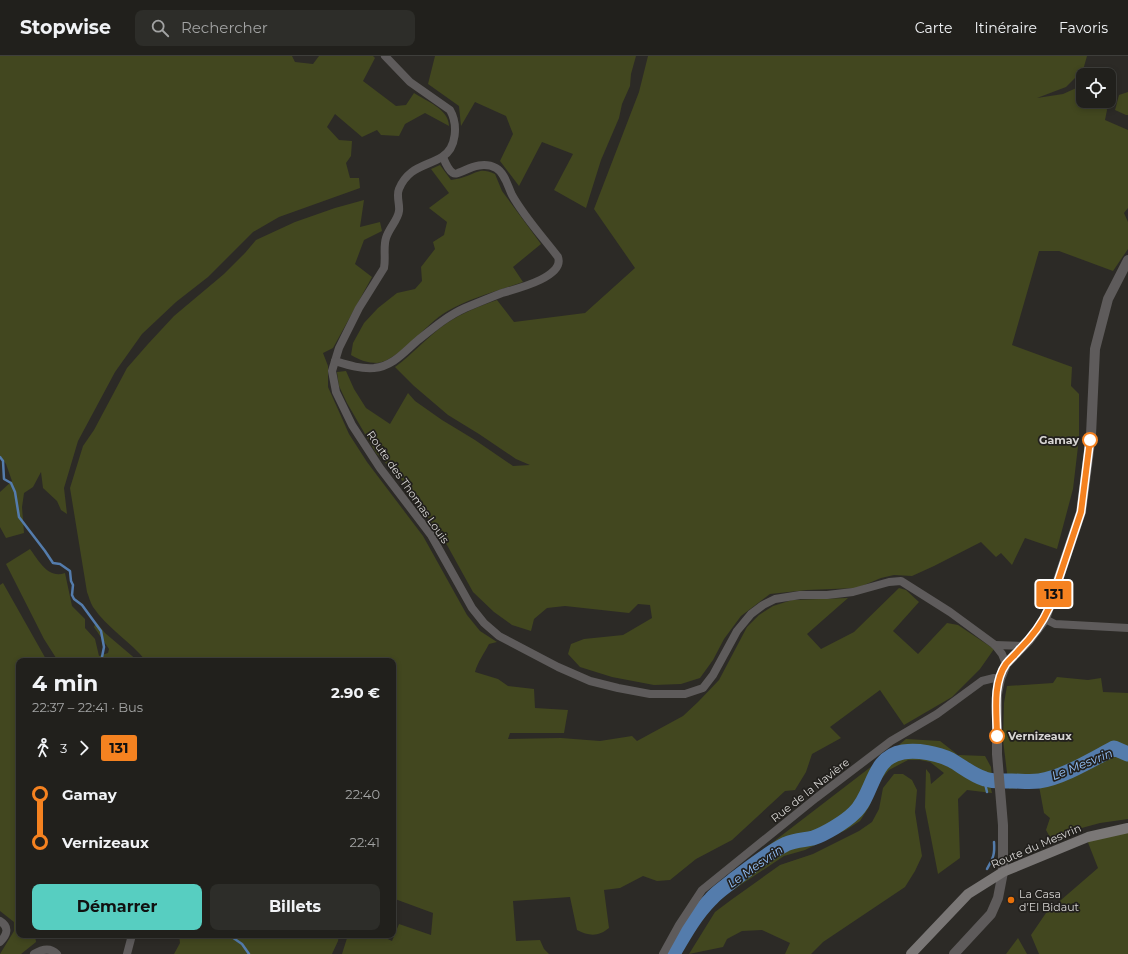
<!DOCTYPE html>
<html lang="fr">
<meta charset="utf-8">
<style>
:root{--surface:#21201c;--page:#2d2d29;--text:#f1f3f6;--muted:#a2a3a3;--line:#3e3e3b;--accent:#57cec1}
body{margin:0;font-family:Montserrat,sans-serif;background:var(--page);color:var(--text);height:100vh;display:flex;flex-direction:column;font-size:15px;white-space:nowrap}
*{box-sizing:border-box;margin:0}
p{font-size:13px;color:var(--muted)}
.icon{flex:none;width:22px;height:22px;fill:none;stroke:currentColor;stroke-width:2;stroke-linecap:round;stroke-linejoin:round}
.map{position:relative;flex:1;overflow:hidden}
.side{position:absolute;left:16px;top:602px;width:380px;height:280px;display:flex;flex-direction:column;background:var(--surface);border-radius:8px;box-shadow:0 2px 6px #0003,0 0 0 1px var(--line)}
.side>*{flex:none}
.badge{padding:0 8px;border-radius:3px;font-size:14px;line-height:26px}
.buttons{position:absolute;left:1076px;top:12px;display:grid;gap:8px}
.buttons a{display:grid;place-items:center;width:40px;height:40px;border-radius:8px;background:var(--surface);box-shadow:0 2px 6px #0003,0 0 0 1px var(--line);font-size:20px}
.map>.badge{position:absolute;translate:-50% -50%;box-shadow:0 0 0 2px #fff}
.legs{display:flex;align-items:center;gap:6px;height:44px;padding:0 16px;font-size:13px}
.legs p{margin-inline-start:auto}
.summary{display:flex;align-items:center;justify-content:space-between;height:68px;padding:0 16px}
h1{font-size:22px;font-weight:700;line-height:30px}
.button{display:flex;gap:8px;margin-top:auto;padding:8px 16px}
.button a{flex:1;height:46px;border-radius:8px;background:var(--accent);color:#111;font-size:16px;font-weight:700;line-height:46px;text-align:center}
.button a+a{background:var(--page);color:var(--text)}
ul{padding:0 16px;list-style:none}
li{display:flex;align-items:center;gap:14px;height:48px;font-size:15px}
li i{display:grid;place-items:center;width:6px;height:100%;margin:0 5px;background:currentColor}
li i::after{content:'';width:10px;height:10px;margin:-5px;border:3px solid;border-radius:50%;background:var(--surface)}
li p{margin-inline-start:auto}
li:first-child i{background:linear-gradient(#0000 50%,currentColor 0)}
li:last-child i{background:linear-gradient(currentColor 50%,#0000 0)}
header{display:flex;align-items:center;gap:24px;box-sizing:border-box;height:56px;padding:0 20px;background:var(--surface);border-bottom:1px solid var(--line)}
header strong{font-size:19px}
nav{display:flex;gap:22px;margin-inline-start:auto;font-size:14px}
.search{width:280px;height:36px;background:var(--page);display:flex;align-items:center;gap:10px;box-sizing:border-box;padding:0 14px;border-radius:8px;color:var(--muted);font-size:15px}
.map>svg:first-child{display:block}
</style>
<header>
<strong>Stopwise</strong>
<div class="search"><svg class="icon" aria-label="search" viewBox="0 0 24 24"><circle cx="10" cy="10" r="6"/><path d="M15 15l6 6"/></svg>Rechercher</div>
<nav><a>Carte</a><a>Itinéraire</a><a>Favoris</a></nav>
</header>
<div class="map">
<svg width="1128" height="898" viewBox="0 0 1128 898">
<rect width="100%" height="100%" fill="#2c2a26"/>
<g fill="#42471f">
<path d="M0 0H292L295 6 313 8 319 0H373L375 2 363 25 396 50 406 49 414 37C426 45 449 53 449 70L425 57 405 68 399 80 381 79 377 74 362 81 335 58 327 71 339 84 352 85 351 100 346 107 350 122H359L360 132 279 161 253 176 208 221 176 246 142 278 115 316 78 385 64 432 67 458 61 454 57 445 43 432 41 416 33 431 24 437 22 451 24 477 6 482 0 471V436L12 425 6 408 0 400Z"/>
<polygon points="435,0 636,0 631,18 630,30 622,48 619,62 601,104 586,152 554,134 573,98 542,86 519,130 500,105 513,78 506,60 475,46 461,70 459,50 428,28"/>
<path d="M648 0H1087L1083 14 1066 31 1037 42 1063 38 1083 29V45H1105L1107 54 1105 64 1128 74V152L1124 157 1128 166V193L1113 215 1059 195H1039L1012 289 1072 311 1071 330 1079 338V382L1073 433 1057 493 1025 482 1012 509 1001 497 996 501 981 486 934 510 912 520 894 519 881 522 857 532 807 534 770 538 741 560 724 583 713 604 700 622 681 628 654 629 612 621 580 611 568 598 571 588 584 583 623 579 652 562 650 549 638 548 629 557 565 550 547 552 534 563 531 575 512 569 494 556 473 536 447 489 401 423 376 397 347 347 339 330 337 316 346 315 354 333 366 352 390 368 408 337 415 345 442 364 475 384 513 410 530 409 516 403 479 378 448 359 414 330 395 311C413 298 428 280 447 267 462 257 480 250 497 244L514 266 585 257 635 212 594 153 639 36Z"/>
<polygon points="1128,36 1128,59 1126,59 1115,54 1119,39"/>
<path d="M440 109 451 124C457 123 462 122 467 120 479 115 482 112 495 118L502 135 541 188 513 211 523 226C497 235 470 242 446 256 428 266 397 306 377 307 368 307 359 304 351 299L353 287 364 267 378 252 397 237 415 233 422 225 421 211 435 193 433 186 444 179 447 166 429 152 449 137 431 113Z"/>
<path d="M364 144 360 171 380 166 382 175 364 184 355 208 372 221 333 292 323 297 328 310V331L349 378 367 406 423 480 467 559 480 575 497 586 489 588C484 598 478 605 475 616L498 623 508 630 534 633 535 652 568 654 564 677H510L508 683 561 682 600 685 632 680 637 685 683 660 698 646 719 624 747 571 759 559 773 550 792 544 848 542 807 578 821 593 854 576 899 532 906 534 919 546 893 575 918 598 947 567 958 569 994 593 980 613 952 641 904 669 880 634 830 671 841 682 812 698 806 716 795 734 785 735 732 784 696 803 670 824 657 825 643 820 620 832 604 834 609 872C598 881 589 880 577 874L570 841 513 845 516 885 540 884 544 893 549 898H342L348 879H379L392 885 399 868 431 879 433 857 395 843 393 838V605H146C130 585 107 572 93 551 90 546 89 541 87 536L70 432 83 390 94 374 127 312 148 288 174 260 224 218 245 197 256 184 295 166 335 152Z"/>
<path d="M30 493C39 505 48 523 65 517L72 550 85 563V572L95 583 99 600 108 597 109 593 94 571 96 566 105 577 138 605H58L44 583 6 508Z"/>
<polygon points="3,527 47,605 19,605 19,879 35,879 36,886 21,898 0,898 14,875 14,866 0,855 0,529"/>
<polygon points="1057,621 1088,624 1101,622 1103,636 1128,637 1128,763 1100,767 1078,773 1074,778 1052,785 1046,774 1050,762 1044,757 1039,730 1009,733 1003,684 1004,647 1007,630 1053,627"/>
<polygon points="906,683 940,685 958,699 985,700 991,711 992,720 963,708 958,699 918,691 895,692"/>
<path d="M907 699 933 702 949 708 964 718 990 729 992 737 967 734 958 743 960 802 938 818 925 751 926 713 930 718 931 728 944 717 930 706 920 704H908L889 714 878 727 869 751 860 765 846 774 805 794 784 800 718 844 720 840C739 826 757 811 777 798 782 795 787 791 793 789 797 787 803 788 808 787 820 784 845 767 855 759 877 739 871 707 907 699Z"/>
<polygon points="872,710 870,718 860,741 852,754 814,778 787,785 754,805 756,799"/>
<polygon points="894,718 903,718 912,724 917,734 915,756 922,800 915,815 905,831 823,886 811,898 785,898 790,887 762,874 742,875 727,883 723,891 689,898 715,856 731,844 780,809 813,798 859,775 872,766 879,753 883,732"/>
<polygon points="1128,775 1128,898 1039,898 1031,879 1046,857 1098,812 1087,784"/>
<polygon points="179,879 339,879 338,885 332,898 174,898 180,887"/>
<polygon points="1018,882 1027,898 1006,898"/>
</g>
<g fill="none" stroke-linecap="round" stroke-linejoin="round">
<g stroke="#547cac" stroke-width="2.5">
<polyline points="0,401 3,405 4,423 11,427 15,436 19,461 45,495 53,507 60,508 70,515 71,525 73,529 72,539 74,543 82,549 101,575 104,591 102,601 102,605"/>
<polyline points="984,723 987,736"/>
<path d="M987 813C993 802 995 799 994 786"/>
<polyline points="229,879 242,888 249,898"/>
</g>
<path stroke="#547cac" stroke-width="15" d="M673 898C684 879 695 859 711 843 718 835 728 829 736 822 752 810 768 797 786 788 795 784 804 784 813 782 825 778 845 766 854 757 874 739 871 701 903 696 918 694 937 697 951 704 962 710 972 719 985 723 994 726 1002 725 1012 725 1020 725 1030 726 1039 725 1062 722 1093 703 1114 692L1128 698"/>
<g stroke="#5e5b5b" stroke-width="8">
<path d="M385 0 410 26 450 54C458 68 457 92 442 101 425 111 408 111 399 133 396 140 400 148 399 155 398 164 389 172 386 182 383 192 386 202 384 212L359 252 339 292 332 315 336 336 352 369 380 412 431 479 472 552 484 567 499 580 558 611 590 625 618 632 650 638H685L703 632 713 619 737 575 751 558 763 549 775 543 800 539H827L853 536 889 526 901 525 950 556 995 589 1002 598 1006 608"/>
<path d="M335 305C348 309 360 313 374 312 393 310 404 296 417 285 432 273 447 260 465 252 477 247 489 242 502 237 516 233 565 221 558 201 542 180 525 162 512 139 508 131 505 117 496 112 477 102 459 121 453 117 448 114 445 106 443 101"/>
<polyline points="1045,563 1055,568 1128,572"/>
<polyline points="995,589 1023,590"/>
<path d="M0 865C10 871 7 879 0 886"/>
<path d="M34 898C42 893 50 891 57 898"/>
<polyline points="127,898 132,879"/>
<polyline points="663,898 679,869 702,834 816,742 891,685 937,658 982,625 994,622 1000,623"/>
</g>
<polyline stroke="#5e5b5b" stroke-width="10" points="954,898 991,858 998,842 1003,816 1003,769 997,698 997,638 1000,623 1006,608 1029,584 1045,563 1081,456 1091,379 1095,293 1108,243 1128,204"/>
<polyline stroke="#7a7776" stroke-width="10" points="911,898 968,838 1003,816 1088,781 1128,772"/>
</g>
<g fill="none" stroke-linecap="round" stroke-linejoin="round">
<g stroke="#fff" stroke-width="9">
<path id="line-1" d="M997 680C997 658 992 628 1006 608 1010 603 1015 599 1019 594 1031 582 1042 568 1049 552L1081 456 1090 384"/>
</g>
<use href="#line-1" stroke="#f58220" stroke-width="6"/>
</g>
<g fill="#fff" stroke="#f58220" stroke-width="2">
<circle cx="1090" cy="384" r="7"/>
<circle cx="997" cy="680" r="7"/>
</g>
<circle fill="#e8710a" stroke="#22201d" stroke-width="1.5" cx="1011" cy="844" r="4"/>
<g text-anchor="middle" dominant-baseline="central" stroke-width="3.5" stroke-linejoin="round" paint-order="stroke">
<g font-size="11" font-weight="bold" fill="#d7d5d3" stroke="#22201d" text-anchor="end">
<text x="1079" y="384">Gamay</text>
<text x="1008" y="680" text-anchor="start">Vernizeaux</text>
</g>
<g font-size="11" fill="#d7d5d3" stroke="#22201d">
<text transform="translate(408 431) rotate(55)">Route des Thomas Louis</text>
<text transform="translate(810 734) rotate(-38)">Rue de la Navière</text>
<text transform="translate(1036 790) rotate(-23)">Route du Mesvrin</text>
</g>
<g font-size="11" fill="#d7d5d3" stroke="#22201d" text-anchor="start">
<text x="1019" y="838">La Casa<tspan x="1019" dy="13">d’El Bidaut</tspan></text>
</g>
<g font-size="12" font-style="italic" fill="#95c3fb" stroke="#22201d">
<text transform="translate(1082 708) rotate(-22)">Le Mesvrin</text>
<text transform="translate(755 810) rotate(-35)">Le Mesvrin</text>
</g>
</g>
</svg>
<div class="buttons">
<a><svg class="icon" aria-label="locate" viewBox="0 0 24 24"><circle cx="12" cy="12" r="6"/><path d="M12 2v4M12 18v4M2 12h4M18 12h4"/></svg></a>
</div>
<b class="badge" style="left:1054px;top:538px;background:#f58220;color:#111">131</b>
<section class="side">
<div class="summary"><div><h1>4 min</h1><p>22:37 – 22:41 · Bus</p></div><b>2.90 €</b></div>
<div class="legs"><svg class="icon" aria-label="walk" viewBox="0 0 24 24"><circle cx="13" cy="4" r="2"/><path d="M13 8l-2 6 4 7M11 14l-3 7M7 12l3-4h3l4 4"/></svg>3<svg class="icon" aria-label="forward" viewBox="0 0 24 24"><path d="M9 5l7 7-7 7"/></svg><b class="badge" style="background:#f58220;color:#111">131</b></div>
<ul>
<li><i style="color:#f58220"></i><b>Gamay</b><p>22:40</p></li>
<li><i style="color:#f58220"></i><b>Vernizeaux</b><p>22:41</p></li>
</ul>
<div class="button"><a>Démarrer</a><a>Billets</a></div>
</section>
</div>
